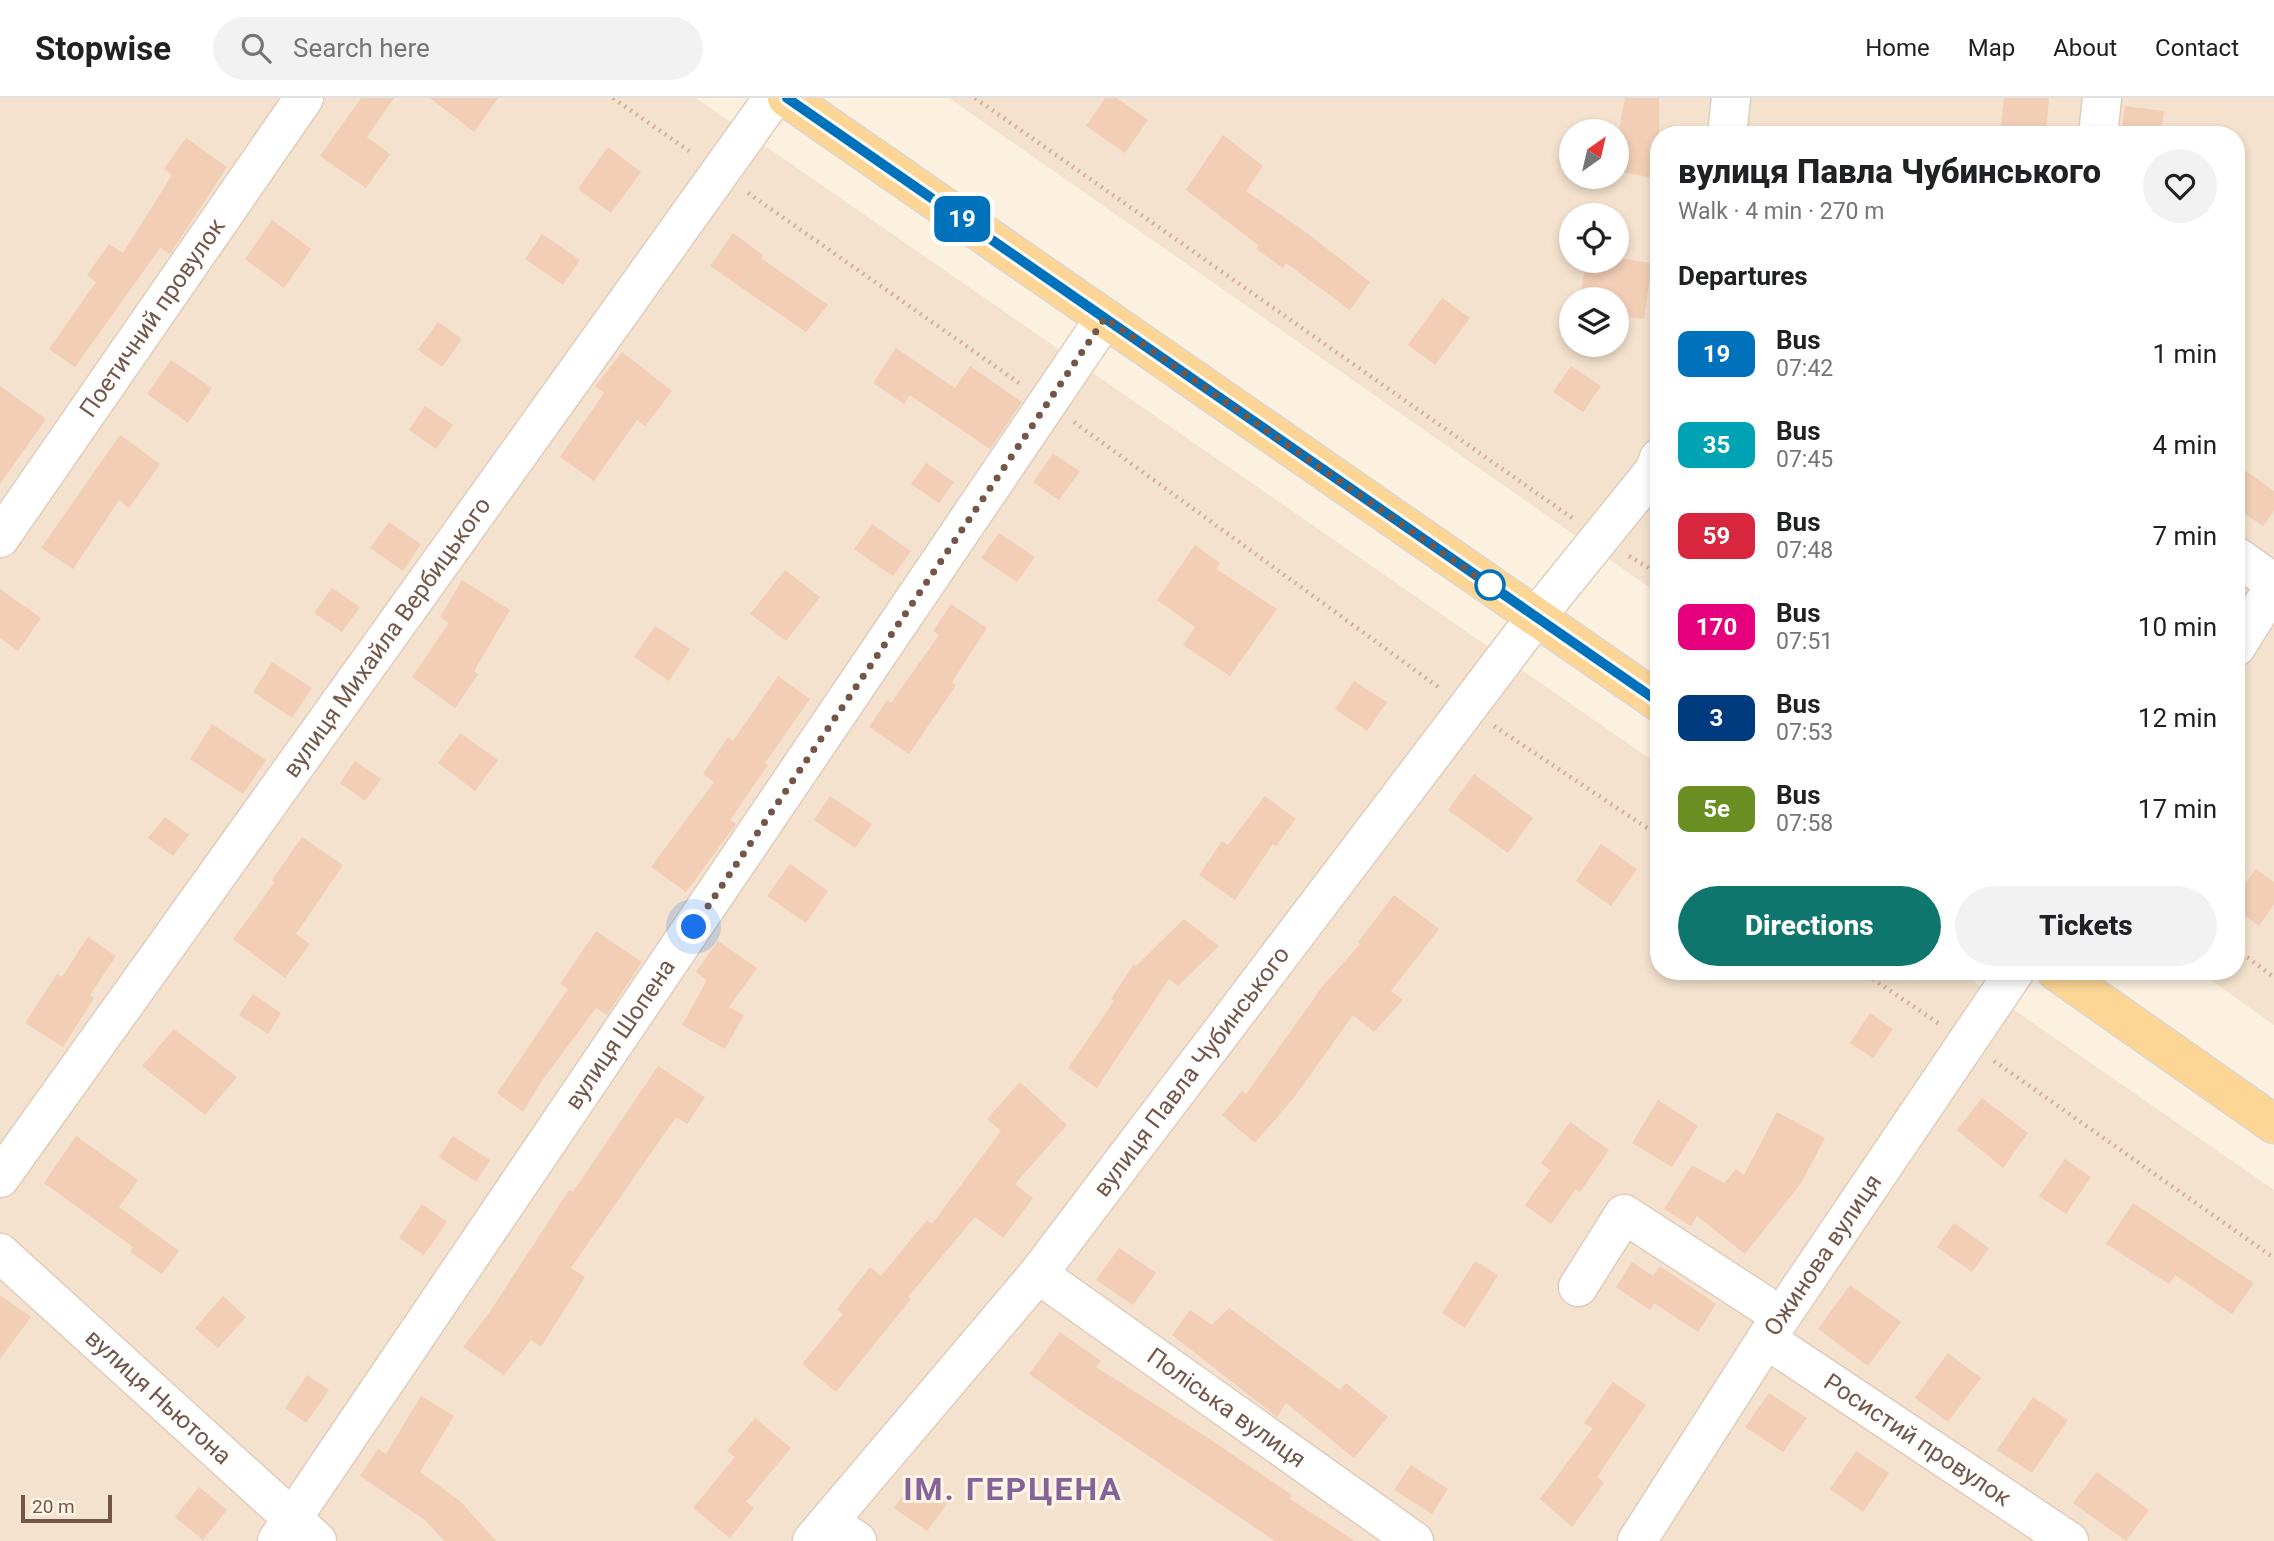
<!DOCTYPE html>
<meta charset="utf-8">
<style>
:root{--surface:#fff;--page:#f2f2f2;--text:#202124;--muted:#757577;--line:#e0e0e0;--accent:#0f766e}
body{margin:0;font-family:Roboto,sans-serif;background:var(--page);color:var(--text);height:100vh;display:flex;flex-direction:column;font-size:26px;white-space:nowrap}
*{box-sizing:border-box;margin:0}
p{font-size:23px;color:var(--muted)}
.icon{flex:none;width:38px;height:38px;fill:none;stroke:currentColor;stroke-width:2;stroke-linecap:round;stroke-linejoin:round}
.map{position:relative;flex:1;overflow:hidden}
.panel{position:absolute;left:1650px;top:28px;width:595px;height:854px;display:flex;flex-direction:column;background:var(--surface);border-radius:28px;box-shadow:0 4px 10px #0003}
.panel>*{flex:none}
.badge{padding:0 14px;border-radius:10px;font-size:24px;line-height:46px}
.needle{width:46px;rotate:34deg}
.controls{position:absolute;left:1559px;top:21px;display:grid;gap:14px}
.controls a{display:grid;place-items:center;width:70px;height:70px;border-radius:50%;background:var(--surface);box-shadow:0 4px 10px #0003;font-size:35px}
.scale{position:absolute;left:21px;bottom:18px;width:91px;box-sizing:border-box;padding-left:7px;border:4px solid #735647;border-top:0;font-size:19px;line-height:24px;white-space:nowrap;color:#735647;-webkit-text-stroke:5px #fff5e6;paint-order:stroke}
.you{position:absolute;width:35px;height:35px;margin:-18px;border:5px solid #fff;border-radius:50%;background:#1a73e8;box-shadow:0 0 0 10px #1a73e833}
.map>.badge{position:absolute;translate:-50% -50%;box-shadow:0 0 0 4px #fff}
h2{padding:0 28px;font-size:26px;line-height:63px}
.round{display:grid;place-items:center;flex:none;width:74px;height:74px;border-radius:37px;background:var(--page)}
.headline{display:flex;align-items:center;justify-content:space-between;height:119px;padding:0 28px}
h1{font-size:33px;font-weight:800;line-height:52px}
.cta{display:flex;gap:14px;margin-top:auto;padding:14px 28px}
.cta a{flex:1;height:80px;border-radius:42px;background:var(--accent);color:#fff;font-size:28px;font-weight:800;line-height:80px;text-align:center}
.cta a+a{background:var(--page);color:var(--text)}
ul{padding:0;list-style:none}
li{display:flex;align-items:center;gap:21px;height:91px;padding:0 28px}
li div{flex:1}
li b{display:block;font-size:26px}
li em{font-style:normal}
li .badge{min-width:77px;font-weight:700;text-align:center}
header{display:flex;align-items:center;gap:42px;box-sizing:border-box;height:98px;padding:0 35px;background:var(--surface);border-bottom:2px solid var(--line)}
header strong{font-size:33px}
nav{display:flex;gap:38px;margin-inline-start:auto;font-size:24px}
.search{width:490px;height:63px;background:var(--page);display:flex;align-items:center;gap:18px;box-sizing:border-box;padding:0 24px;border-radius:38px;color:var(--muted);font-size:26px}
.map>svg:first-child{display:block}
</style>
<header>
<strong>Stopwise</strong>
<div class="search"><svg class="icon" aria-label="search" viewBox="0 0 24 24"><circle cx="10" cy="10" r="6"/><path d="M15 15l6 6"/></svg>Search here</div>
<nav><a>Home</a><a>Map</a><a>About</a><a>Contact</a></nav>
</header>
<div class="map">
<svg width="2274" height="1443" viewBox="0 0 2274 1443">
<rect width="100%" height="100%" fill="#fcf1df"/>
<g fill="#f4e2ce" fill-rule="evenodd">
<polygon points="0,0 696,0 1659,667 1659,873 1958,873 2274,1092 2274,1443 0,1443"/>
<path d="M949 0H2274V927L2198 873H2236V37H1659V496ZM1572 33H1617V79H1572ZM1572 117H1617V163H1572ZM1572 201H1617V247H1572Z"/>
</g>
<g fill="#f2ceb6">
<polygon points="361,0 394,0 367,39 390,56 366,90 320,58"/>
<polygon points="430,0 498,0 474,34"/>
<polygon points="1105,0 1117,0 1148,22 1125,55 1086,28"/>
<polygon points="1625,0 1659,0 1659,81 1617,73 1617,42"/>
<polygon points="2004,0 2049,0 2046,37 2000,34"/>
<polygon points="2125,8 2164,13 2161,37 2121,37"/>
<polygon points="1223,37 1263,68 1246,93 1307,135 1370,184 1350,212 1286,165 1283,170 1256,151 1258,147 1186,92"/>
<polygon points="186,40 227,69 170,156 160,150 75,269 49,251 96,184 87,177 109,146 123,155 172,77 164,71"/>
<polygon points="608,49 641,74 611,115 578,91"/>
<polygon points="272,122 311,151 284,190 245,161"/>
<polygon points="733,135 763,157 761,160 828,207 806,234 710,168"/>
<polygon points="542,136 580,162 563,187 525,161"/>
<polygon points="1617,160 1652,165 1644,221 1617,218 1617,201 1580,201 1586,163 1617,163"/>
<polygon points="1442,200 1470,220 1435,267 1408,247"/>
<polygon points="438,224 462,241 442,269 418,252"/>
<polygon points="896,250 955,290 970,268 1022,304 990,351 910,297 904,306 873,285"/>
<polygon points="622,254 672,293 645,328 637,322 594,383 560,359 604,295 595,288"/>
<polygon points="171,262 212,290 188,325 147,296"/>
<polygon points="1571,268 1601,288 1583,314 1553,294"/>
<polygon points="0,288 46,321 0,386"/>
<polygon points="425,308 453,327 436,351 409,332"/>
<polygon points="120,337 160,366 129,410 119,402 73,471 41,450"/>
<polygon points="1053,356 1080,373 1059,402 1033,384"/>
<polygon points="926,365 954,384 939,405 911,386"/>
<polygon points="2236,366 2274,393 2274,413 2263,428 2236,410"/>
<polygon points="389,424 421,446 403,473 370,450"/>
<polygon points="872,426 911,453 893,478 854,451"/>
<polygon points="999,435 1035,459 1017,484 981,460"/>
<polygon points="1195,447 1220,465 1216,471 1277,511 1230,578 1183,547 1195,529 1157,502"/>
<polygon points="785,472 820,499 786,543 750,516"/>
<polygon points="462,482 510,512 474,573 478,576 455,610 412,579 449,525 440,519"/>
<polygon points="332,490 360,509 342,534 314,515"/>
<polygon points="0,491 41,520 18,553 0,540"/>
<polygon points="951,506 987,530 952,584 956,587 909,656 869,629 887,602 891,605 939,537 933,533"/>
<polygon points="655,528 690,551 669,583 634,559"/>
<polygon points="272,564 312,590 292,620 253,594"/>
<polygon points="778,578 810,601 765,665 768,667 730,722 736,726 686,794 651,769 714,684 703,676 728,639 733,643"/>
<polygon points="1354,583 1387,604 1367,633 1335,611"/>
<polygon points="212,626 266,662 243,696 190,661"/>
<polygon points="460,635 498,662 475,693 438,665"/>
<polygon points="355,663 381,681 365,703 340,685"/>
<polygon points="1474,676 1533,720 1508,755 1448,712"/>
<polygon points="830,698 872,726 855,750 814,722"/>
<polygon points="1265,698 1296,721 1276,748 1273,746 1235,802 1199,777 1222,743 1228,747"/>
<polygon points="165,719 189,737 173,758 148,740"/>
<polygon points="302,739 343,767 296,836 310,846 285,880 233,841 275,784 272,782"/>
<polygon points="1601,746 1637,771 1611,808 1576,783"/>
<polygon points="790,766 828,793 806,825 767,798"/>
<polygon points="2256,771 2274,784 2274,806 2259,828 2236,811 2236,798"/>
<polygon points="1394,797 1439,831 1391,893 1403,902 1374,934 1353,917 1296,997 1255,1045 1222,1017 1242,993 1246,996 1322,889 1360,846 1358,844"/>
<polygon points="1184,821 1219,848 1178,888 1169,881 1097,990 1068,970 1114,903 1111,901 1134,866 1136,868"/>
<polygon points="596,833 642,864 607,917 596,910 541,984 523,1014 497,995 568,891 560,886"/>
<polygon points="88,839 116,858 90,897 94,900 63,949 25,925 57,876 62,879"/>
<polygon points="718,843 757,870 729,909 744,917 725,951 682,927 707,882 696,874"/>
<polygon points="253,896 281,915 268,936 239,917"/>
<polygon points="1870,915 1893,931 1873,960 1850,945"/>
<polygon points="174,931 237,979 205,1017 142,968"/>
<polygon points="658,968 705,999 687,1026 676,1019 571,1170 585,1179 541,1249 531,1242 504,1277 463,1249 489,1215 569,1092 573,1094"/>
<polygon points="1020,984 1067,1027 1015,1086 1033,1100 1003,1140 975,1119 908,1199 911,1201 836,1294 802,1266 843,1216 837,1211 870,1169 881,1178 927,1122 932,1126 1001,1033 987,1021"/>
<polygon points="1982,1000 2028,1035 2003,1070 1957,1032"/>
<polygon points="1658,1002 1698,1028 1672,1069 1632,1045"/>
<polygon points="1777,1014 1825,1040 1801,1085 1745,1156 1697,1118 1691,1128 1664,1111 1692,1067 1724,1085 1736,1071 1744,1077"/>
<polygon points="1570,1024 1609,1052 1580,1094 1576,1091 1551,1126 1525,1107 1550,1072 1541,1065"/>
<polygon points="76,1038 138,1082 119,1109 179,1153 162,1176 130,1154 133,1149 44,1085"/>
<polygon points="453,1038 490,1062 476,1084 439,1059"/>
<polygon points="2065,1061 2091,1079 2066,1116 2039,1098"/>
<polygon points="2133,1105 2254,1185 2232,1216 2175,1177 2169,1186 2106,1146"/>
<polygon points="422,1106 447,1124 424,1157 399,1140"/>
<polygon points="1954,1125 1989,1150 1972,1174 1937,1149"/>
<polygon points="1119,1150 1156,1175 1133,1207 1096,1182"/>
<polygon points="1475,1163 1498,1177 1465,1230 1442,1215"/>
<polygon points="1632,1164 1653,1178 1660,1168 1716,1206 1698,1234 1654,1205 1650,1212 1616,1189"/>
<polygon points="1850,1187 1901,1224 1868,1268 1818,1231"/>
<polygon points="0,1197 31,1219 0,1261"/>
<polygon points="223,1198 246,1219 218,1250 195,1230"/>
<polygon points="1229,1210 1340,1292 1346,1285 1388,1319 1354,1360 1286,1305 1277,1319 1172,1237 1190,1212 1212,1227"/>
<polygon points="1060,1234 1101,1263 1096,1269 1205,1338 1292,1397 1290,1401 1355,1443 1275,1443 1070,1305 1029,1276"/>
<polygon points="1948,1255 1981,1280 1948,1324 1915,1300"/>
<polygon points="307,1277 329,1292 306,1325 285,1310"/>
<polygon points="1613,1284 1646,1307 1597,1379 1604,1385 1572,1429 1540,1401 1593,1330 1584,1325"/>
<polygon points="1769,1295 1807,1320 1783,1354 1745,1329"/>
<polygon points="421,1298 454,1318 420,1374 460,1403 496,1443 444,1443 425,1422 360,1378 378,1351 386,1356"/>
<polygon points="2033,1299 2068,1322 2032,1375 1997,1352"/>
<polygon points="755,1320 791,1350 746,1404 754,1410 730,1440 693,1410 735,1359 727,1353"/>
<polygon points="1856,1353 1889,1375 1863,1414 1830,1391"/>
<polygon points="1411,1367 1448,1391 1432,1416 1394,1392"/>
<polygon points="2097,1374 2149,1412 2126,1443 2073,1405"/>
<polygon points="916,1378 950,1402 927,1433 894,1410"/>
<polygon points="199,1389 227,1412 203,1442 175,1419"/>
</g>
<g fill="none" stroke-linecap="round" stroke-linejoin="round">
<g stroke="#e0cdbb" stroke-width="41">
<g id="minor">
<polyline points="1727,37 1731,0"/>
<polyline points="2098,37 2102,0"/>
<path id="s1" d="M0 440 304 0"/>
<polyline points="2236,458 2274,485"/>
<polyline points="2236,549 2274,489"/>
<path id="s2" d="M0 1080 773 0"/>
<path id="s3" d="M0 1155 317 1443"/>
<path id="s4" d="M1038 1176 1414 1443"/>
<polyline points="1578,1189 1624,1116 1781,1218"/>
<path id="s5" d="M1766 1241 2069 1443"/>
<polyline points="829,1424 857,1443"/>
<path id="s6" d="M277 1443 1105 220"/>
<path id="s7" d="M812 1443 1038 1176 1536 519 1654 373 1659 360"/>
<path id="s8" d="M1637 1443 1766 1241 2015 873"/>
</g>
</g>
<g stroke="#ddd6d3" stroke-width="41">
<g id="major">
<polyline points="787,0 1659,604"/>
<polyline points="2056,873 2274,1026"/>
</g>
</g>
<g stroke="#d7b19a" stroke-width="4.5" stroke-dasharray="2 5" stroke-linecap="butt">
<polyline points="613,0 692,55"/>
<polyline points="975,0 1572,420"/>
<polyline points="748,95 1022,287"/>
<polyline points="1074,324 1441,591"/>
<polyline points="1629,458 1659,476"/>
<polyline points="1494,628 1659,738"/>
<polyline points="2236,851 2274,879"/>
<polyline points="1861,873 1941,927"/>
<polyline points="1994,963 2274,1160"/>
</g>
<use href="#minor" stroke="#fff" stroke-width="38"/>
<use href="#major" stroke="#fdd696" stroke-width="38"/>
</g>
<g fill="none" stroke-linecap="round" stroke-linejoin="round">
<g stroke="#fff" stroke-width="16">
<polyline id="line" points="787,0 1659,604"/>
</g>
<use href="#line" stroke="#0072bc" stroke-width="10"/>
<polyline stroke="#735647" stroke-width="7" stroke-dasharray="0 12.6" points="694,829 1105,220 1499,494 1490,487"/>
</g>
<circle fill="#fff" stroke="#0072bc" stroke-width="3.5" cx="1490" cy="487" r="14"/>
<g text-anchor="middle" dominant-baseline="central" stroke-width="6" stroke-linejoin="round" paint-order="stroke">
<g font-size="24" fill="#735647" stroke="#fff5e6">
<text stroke="none"><textPath href="#s1" startOffset="268">Поетичний провулок</textPath></text>
<text stroke="none"><textPath href="#s2" startOffset="665">вулиця Михайла Вербицького</textPath></text>
<text stroke="none"><textPath href="#s6" startOffset="612">вулиця Шопена</textPath></text>
<text stroke="none"><textPath href="#s7" startOffset="604">вулиця Павла Чубинського</textPath></text>
<text stroke="none"><textPath href="#s8" startOffset="341">Ожинова вулиця</textPath></text>
<text stroke="none"><textPath href="#s3" startOffset="214">вулиця Ньютона</textPath></text>
<text stroke="none"><textPath href="#s4" startOffset="231">Поліська вулиця</textPath></text>
<text stroke="none"><textPath href="#s5" startOffset="182">Росистий провулок</textPath></text>
</g>
<g font-size="32" font-weight="bold" letter-spacing="2" fill="#856297" stroke="#fff5e6">
<text x="1013" y="1391">ІМ. ГЕРЦЕНА</text>
</g>
</g>
</svg>
<div class="controls">
<a><svg class="needle" viewBox="-14 -14 28 28"><path d="M0-13l5 13h-10z" fill="#e53935"/><path d="M0 13l5-13h-10z" fill="#757577"/></svg></a>
<a><svg class="icon" aria-label="locate" viewBox="0 0 24 24"><circle cx="12" cy="12" r="6"/><path d="M12 2v4M12 18v4M2 12h4M18 12h4"/></svg></a>
<a><svg class="icon" aria-label="layers" viewBox="0 0 24 24"><path d="M12 4l9 5-9 5-9-5zM3 14l9 5 9-5"/></svg></a>
</div>
<div class="scale">20 m</div>
<div class="you" style="left:694px;top:829px"></div>
<b class="badge" style="left:962px;top:121px;background:#0072bc;color:#fff">19</b>
<section class="panel">
<div class="headline"><div><h1>вулиця Павла Чубинського</h1><p>Walk · 4 min · 270 m</p></div><a class="round"><svg class="icon" aria-label="heart" viewBox="0 0 24 24"><path d="M12 20l-8-8c-3-5 5-10 8-4 3-6 11-1 8 4z"/></svg></a></div>
<h2>Departures</h2>
<ul>
<li><span class="badge" style="background:#0072bc;color:#fff">19</span><div><b>Bus</b><p>07:42</p></div><em>1 min</em></li>
<li><span class="badge" style="background:#00a3b4;color:#fff">35</span><div><b>Bus</b><p>07:45</p></div><em>4 min</em></li>
<li><span class="badge" style="background:#d7263d;color:#fff">59</span><div><b>Bus</b><p>07:48</p></div><em>7 min</em></li>
<li><span class="badge" style="background:#e6007e;color:#fff">170</span><div><b>Bus</b><p>07:51</p></div><em>10 min</em></li>
<li><span class="badge" style="background:#003b80;color:#fff">3</span><div><b>Bus</b><p>07:53</p></div><em>12 min</em></li>
<li><span class="badge" style="background:#6b8e23;color:#fff">5е</span><div><b>Bus</b><p>07:58</p></div><em>17 min</em></li>
</ul>
<div class="cta"><a>Directions</a><a>Tickets</a></div>
</section>
</div>
